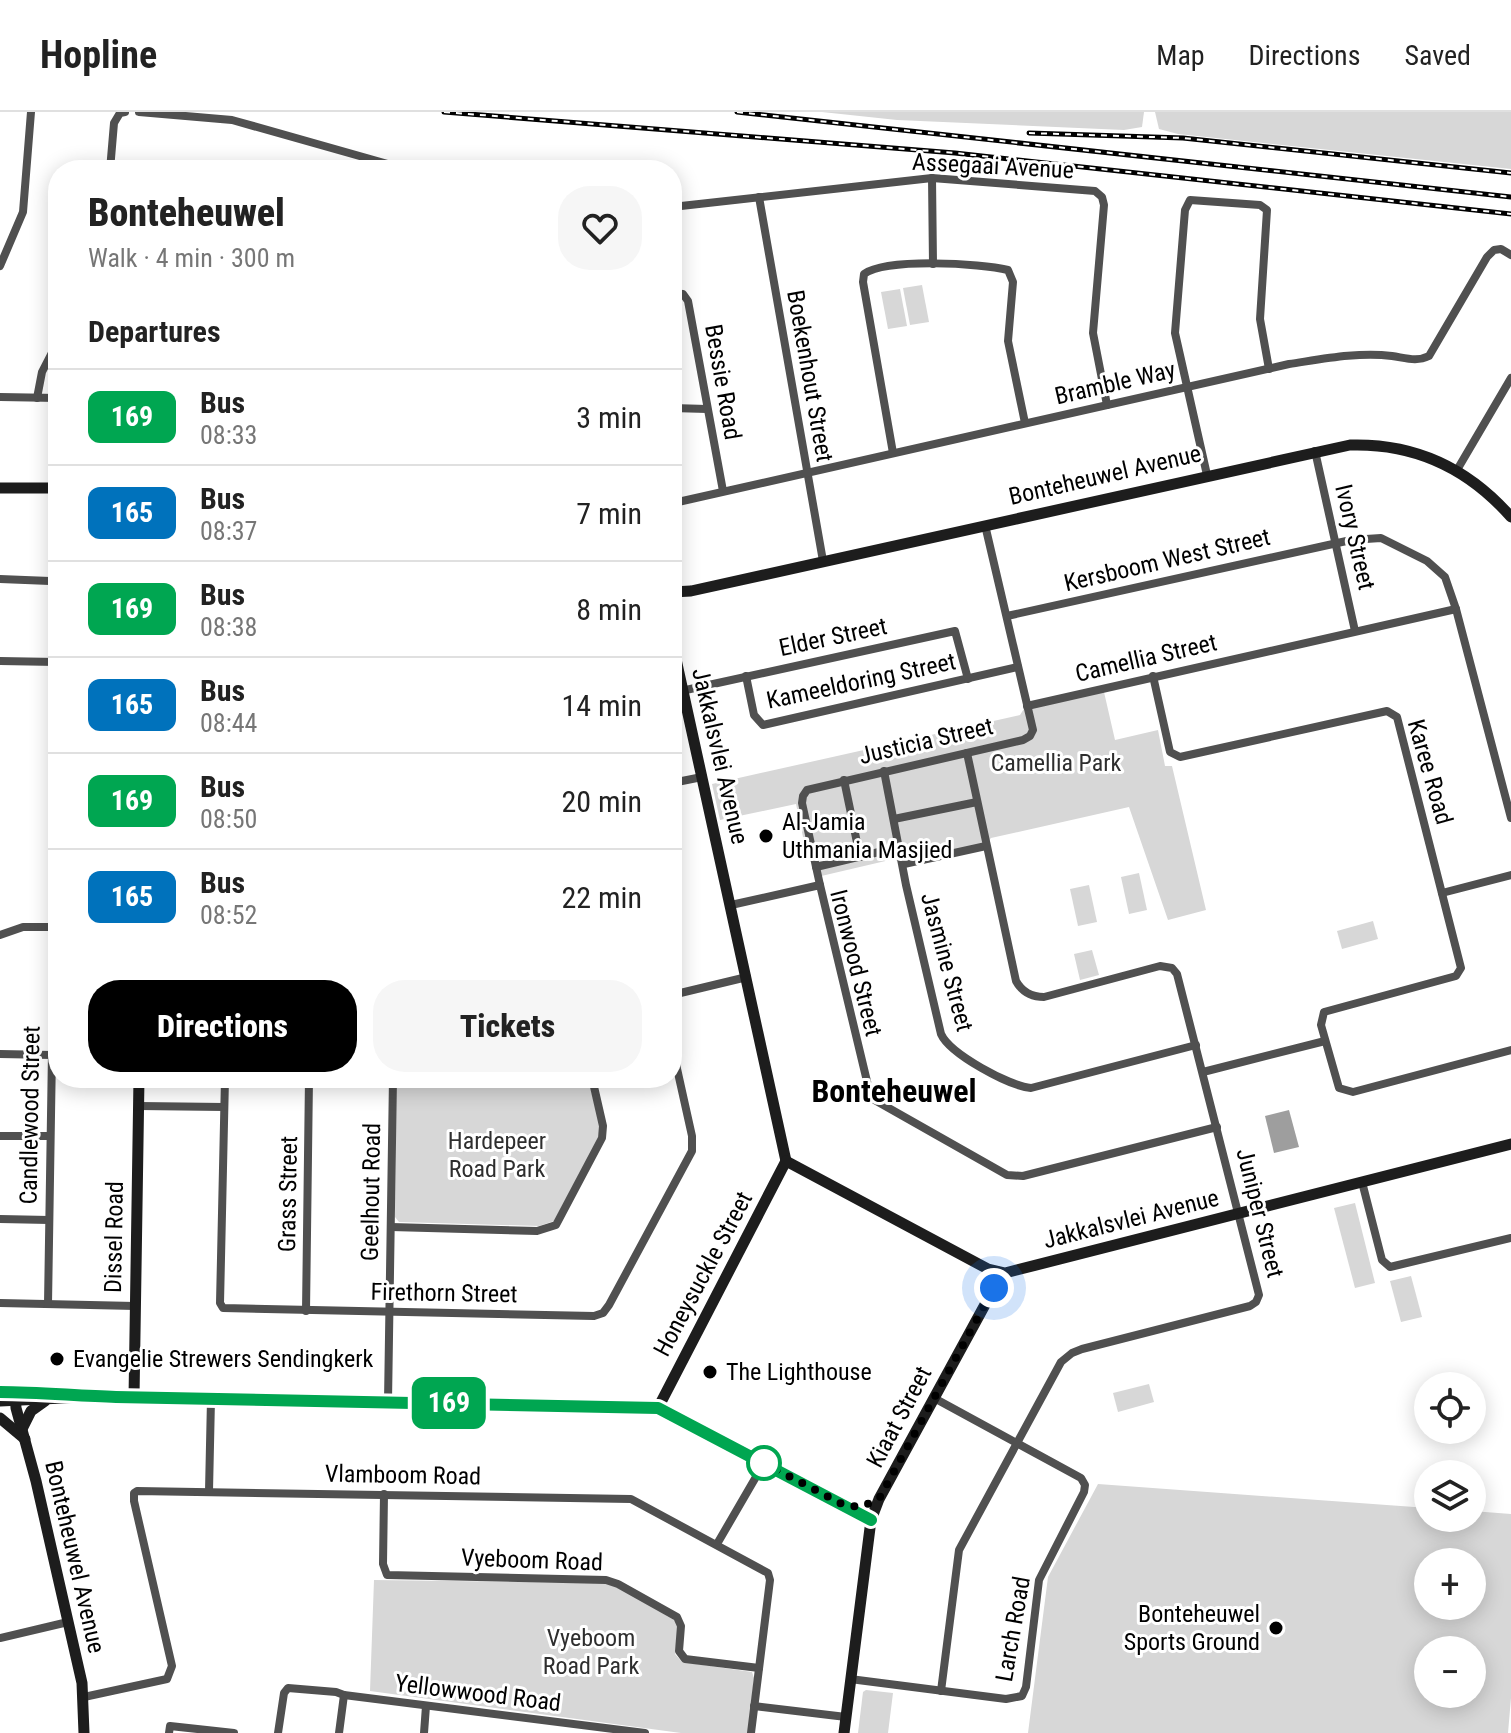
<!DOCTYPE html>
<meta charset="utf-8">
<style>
:root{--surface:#fff;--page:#f6f6f6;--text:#222;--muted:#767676;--line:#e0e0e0;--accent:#000}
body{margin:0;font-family:"Roboto Condensed",sans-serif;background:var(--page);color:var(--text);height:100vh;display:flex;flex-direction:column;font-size:30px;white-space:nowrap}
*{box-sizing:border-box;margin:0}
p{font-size:26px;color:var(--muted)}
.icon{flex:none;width:44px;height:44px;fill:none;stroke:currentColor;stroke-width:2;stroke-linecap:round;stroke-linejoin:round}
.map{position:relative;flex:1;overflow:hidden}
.sheet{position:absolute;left:48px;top:48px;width:634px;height:928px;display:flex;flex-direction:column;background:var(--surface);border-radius:32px;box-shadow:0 4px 20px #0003}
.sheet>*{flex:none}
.badge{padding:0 16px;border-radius:12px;font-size:28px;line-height:52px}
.buttons{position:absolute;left:1414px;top:1260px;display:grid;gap:16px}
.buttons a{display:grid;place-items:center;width:72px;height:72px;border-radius:50%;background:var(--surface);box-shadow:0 4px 20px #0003;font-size:40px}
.you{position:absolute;width:40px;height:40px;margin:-20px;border:6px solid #fff;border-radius:50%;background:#1a73e8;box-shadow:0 0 0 12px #1a73e833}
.map>.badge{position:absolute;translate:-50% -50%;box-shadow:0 0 0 4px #fff}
h2{padding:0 40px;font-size:30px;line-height:72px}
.round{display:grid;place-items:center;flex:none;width:84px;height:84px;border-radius:32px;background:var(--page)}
.summary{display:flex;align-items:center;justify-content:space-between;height:136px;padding:0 40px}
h1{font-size:38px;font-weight:800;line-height:60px}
.button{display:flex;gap:16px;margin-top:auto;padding:16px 40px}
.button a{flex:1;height:92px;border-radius:32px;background:var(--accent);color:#fff;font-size:32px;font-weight:800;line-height:92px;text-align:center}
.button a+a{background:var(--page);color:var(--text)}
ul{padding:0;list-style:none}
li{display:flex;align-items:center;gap:24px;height:96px;padding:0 40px;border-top:2px solid var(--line)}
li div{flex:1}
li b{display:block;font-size:30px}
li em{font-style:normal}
li .badge{min-width:88px;font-weight:700;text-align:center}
header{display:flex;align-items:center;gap:48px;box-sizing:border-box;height:112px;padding:0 40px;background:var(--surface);border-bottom:2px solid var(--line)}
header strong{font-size:38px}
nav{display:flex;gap:44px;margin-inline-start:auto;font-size:28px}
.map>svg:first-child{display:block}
</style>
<header>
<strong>Hopline</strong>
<nav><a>Map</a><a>Directions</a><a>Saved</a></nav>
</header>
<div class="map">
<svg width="1511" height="1621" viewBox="0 0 1511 1621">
<rect width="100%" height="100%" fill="#fff"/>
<g fill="#d7d7d7" fill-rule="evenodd">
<polygon points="822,0 1144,0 1142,15 1124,18 897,8"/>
<polygon points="1155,0 1511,0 1511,57 1178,22 1159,17"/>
<polygon points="922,173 929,210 910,213 903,176"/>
<polygon points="900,177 907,214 888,217 881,180"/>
<polygon points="1104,580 1115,628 1158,618 1165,654 1172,654 1206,798 1168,808 1129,695 991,726 983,735 904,753 894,747 817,765 813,744 807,744 796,692 720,708 712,672 1020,603 1027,592"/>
<polygon points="1139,761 1147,798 1129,802 1121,765"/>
<polygon points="1089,773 1097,810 1078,814 1070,777"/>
<polygon points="1373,809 1378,827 1342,837 1337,819"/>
<polygon points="1092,838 1099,863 1080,868 1074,842"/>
<polygon points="396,971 590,974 600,1015 598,1027 554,1109 539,1114 399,1110 395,1105"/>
<polygon points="1355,1091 1375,1171 1355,1176 1334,1096"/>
<polygon points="1411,1164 1422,1205 1401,1210 1390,1169"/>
<polygon points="1149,1272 1154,1290 1118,1300 1113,1281"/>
<path d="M1098 1372 1428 1396V1406H1472V1399L1511 1402V1586L1508 1621H1028L1048 1465ZM1428 1450H1472V1494H1428ZM1428 1538H1472V1582H1428Z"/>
<polygon points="374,1468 609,1471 672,1504 678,1515 675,1542 682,1550 752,1560 754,1566 748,1621 681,1621 370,1579"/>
<polygon points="866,1578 893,1581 888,1621 858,1621 863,1580"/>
</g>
<polygon fill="#9e9e9e" points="1289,998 1299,1035 1274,1041 1265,1004"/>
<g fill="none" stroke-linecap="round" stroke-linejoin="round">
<g stroke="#505050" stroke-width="8">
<polyline points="139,0 232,8 409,58"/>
<polyline points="110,58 114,11 120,1 125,0"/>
<polyline points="932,66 933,152"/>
<polyline points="759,85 823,449"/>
<polyline points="672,95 932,66 1095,79 1102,85 1104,93 1093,221 1107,293"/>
<polyline points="0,154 23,100 31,0"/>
<polyline points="672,181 683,182 688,189 723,379"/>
<polyline points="0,285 58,286"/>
<polyline points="37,286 42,260 58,229"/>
<polyline points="672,296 707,297"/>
<polyline points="1315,339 1355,519"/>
<path d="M893 341 863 170 864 162C887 146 980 151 1008 158L1013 170 1008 229 1025 311"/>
<polyline points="1457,358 1511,266"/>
<polyline points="1207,363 1175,221 1185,98 1190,88 1260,93 1267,98 1260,207 1269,257"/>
<path d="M672 389 678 390 1289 252C1323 247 1357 240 1392 244 1406 246 1417 250 1429 244L1487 145 1494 138 1501 137 1511 143"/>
<polyline points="0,467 50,469 55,474 58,483"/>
<polyline points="58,485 58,628"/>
<polyline points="1007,504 1351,428 1381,426 1427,449 1445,465 1456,497 1511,706"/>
<polyline points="0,549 57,550"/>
<polyline points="746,564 754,603 763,613 1018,555"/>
<polyline points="1153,564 1170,640 1180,645 1387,599 1397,605 1461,856 1456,864 1324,900 1321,913 1339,976 1353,980 1511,938"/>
<polyline points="672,581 955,519 968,567"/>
<polyline points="1027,594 1456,497"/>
<path d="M884 659 906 773 941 922C950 942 1009 974 1031 976L1196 933"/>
<polyline points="844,668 860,745"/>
<polyline points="672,671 702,665"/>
<polyline points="894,707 977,690"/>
<polyline points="904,752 986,734"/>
<polyline points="816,755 900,735"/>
<polyline points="820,773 802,691 803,684 807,678 1023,628 1030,624 1033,618 985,413"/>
<polyline points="1442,781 1511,763"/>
<polyline points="731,793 820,773 871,986 1007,1063 1023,1064 1217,1015"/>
<polyline points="0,823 23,815 58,815"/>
<polyline points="672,883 747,865"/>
<polyline points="0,942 52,943"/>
<polyline points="1203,960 1325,929"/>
<polyline points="225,966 220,1191 223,1196 594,1204 603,1201 609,1193 692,1039 692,1024 672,934"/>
<polyline points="139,994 224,995"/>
<polyline points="0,1024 50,1024"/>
<polyline points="1362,1070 1382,1148 1390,1155 1511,1126"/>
<polyline points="0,1107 49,1108"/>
<polyline points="391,1115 537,1119 556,1113 602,1026 603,1014 592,966"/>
<polyline points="0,1191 135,1194"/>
<polyline points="48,1192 54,815"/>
<polyline points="306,1199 309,966"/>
<polyline points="388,1290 393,966"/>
<polyline points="209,1379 211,1287"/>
<polyline points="384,1382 383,1452 387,1463 606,1468 618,1472 677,1505 681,1514 679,1539 685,1547 759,1556"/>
<polyline points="717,1432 760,1358"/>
<polyline points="0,1526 68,1510"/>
<polyline points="850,1567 1006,1587 1022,1584 1026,1575 1039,1468 1084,1380 1085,1373 1081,1366 934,1286"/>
<path d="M941 1579 959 1438 1061 1250 1072 1241 1082 1237 1250 1194 1256 1190 1259 1183 1177 862 1172 856 1160 854 1044 885C1031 885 1022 880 1016 869L967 641"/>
<polyline points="84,1585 167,1567 172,1554 134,1389 134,1381 137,1379 631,1387 768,1461 770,1468 751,1621"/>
<polyline points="754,1594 846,1605"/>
<polyline points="169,1621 170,1614 234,1621"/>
<polyline points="278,1621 284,1581 288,1576 336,1580 344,1583"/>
<polyline points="339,1621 344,1583 645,1621"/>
<polyline points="424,1621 426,1594"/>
</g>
<g stroke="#1d1d1d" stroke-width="11">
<polyline points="0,376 58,376"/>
<path d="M672 480 691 479 1350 333C1415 331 1469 357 1511 405"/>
<polyline points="672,529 786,1049"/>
<polyline points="786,1049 988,1157 1005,1161 1511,1032"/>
<polyline points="0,1280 56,1281"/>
<polyline points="15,1280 16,1296 36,1369 82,1571 84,1621"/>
<polyline points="134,1286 139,966"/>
<polyline points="0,1289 84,1285 650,1295 667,1300 871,1408"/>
<polyline points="658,1296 786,1049"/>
<polyline points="0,1306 25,1327"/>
<polyline points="22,1317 31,1299 45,1289"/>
<polyline points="844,1621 871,1408 879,1387 993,1178 998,1160"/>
</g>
<g stroke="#000" stroke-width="5">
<g id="rail">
<polyline points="444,0 955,41 1511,102"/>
<polyline points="737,0 1511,85"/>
<polyline points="1029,21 1183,26 1511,61"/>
</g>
</g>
<use href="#rail" stroke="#fff" stroke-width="2" stroke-dasharray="6" stroke-linecap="butt"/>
</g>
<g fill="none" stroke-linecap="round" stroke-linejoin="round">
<g stroke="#fff" stroke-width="18">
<path id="line" d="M0 1280C39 1280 77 1284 116 1285L658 1296 871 1408"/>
</g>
<use href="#line" stroke="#00a651" stroke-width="12"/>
<polyline stroke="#000" stroke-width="8" stroke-dasharray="0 14.4" points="764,1351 844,1393 861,1395 879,1387 994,1176"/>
</g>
<g fill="#000" stroke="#fff" stroke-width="3">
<circle cx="766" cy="724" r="8"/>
<circle cx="57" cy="1247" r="8"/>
<circle cx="710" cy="1260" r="8"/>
<circle cx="1276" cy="1516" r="8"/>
</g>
<circle fill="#fff" stroke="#00a651" stroke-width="4" cx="764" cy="1351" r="16"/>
<g text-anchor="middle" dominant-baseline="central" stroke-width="6" stroke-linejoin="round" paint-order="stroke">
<g font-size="24" fill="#000" stroke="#fff">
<text transform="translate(993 54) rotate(3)">Assegaai Avenue</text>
<text transform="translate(810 264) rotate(80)">Boekenhout Street</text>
<text transform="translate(723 270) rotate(80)">Bessie Road</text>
<text transform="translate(1115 271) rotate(-13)">Bramble Way</text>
<text transform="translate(1105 363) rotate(-13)">Bonteheuwel Avenue</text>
<text transform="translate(1355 425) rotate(77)">Ivory Street</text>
<text transform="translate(1167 448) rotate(-13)">Kersboom West Street</text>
<text transform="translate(833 525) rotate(-12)">Elder Street</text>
<text transform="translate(1146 546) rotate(-13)">Camellia Street</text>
<text transform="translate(861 569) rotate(-12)">Kameeldoring Street</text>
<text transform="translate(926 629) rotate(-13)">Justicia Street</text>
<text transform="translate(720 644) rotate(77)">Jakkalsvlei Avenue</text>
<text transform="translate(1430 660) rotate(74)">Karee Road</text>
<text transform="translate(947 850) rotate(75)">Jasmine Street</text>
<text transform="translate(856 851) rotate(76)">Ironwood Street</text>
<text transform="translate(30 1003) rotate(-89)">Candlewood Street</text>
<text transform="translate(371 1080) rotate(-89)">Geelhout Road</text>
<text transform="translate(288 1082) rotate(-89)">Grass Street</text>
<text transform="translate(1260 1101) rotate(76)">Juniper Street</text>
<text transform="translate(1131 1107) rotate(-14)">Jakkalsvlei Avenue</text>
<text transform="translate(114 1125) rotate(-89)">Dissel Road</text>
<text transform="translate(703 1162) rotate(-62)">Honeysuckle Street</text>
<text transform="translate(444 1181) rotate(1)">Firethorn Street</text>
<text transform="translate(899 1305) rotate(-62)">Kiaat Street</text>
<text transform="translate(403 1363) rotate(1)">Vlamboom Road</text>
<text transform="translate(75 1445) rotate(77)">Bonteheuwel Avenue</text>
<text transform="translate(532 1448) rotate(2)">Vyeboom Road</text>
<text transform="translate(1013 1517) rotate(-80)">Larch Road</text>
<text transform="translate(478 1581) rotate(7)">Yellowwood Road</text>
</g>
<g font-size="24" fill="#2e2e2e" stroke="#fff">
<text x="1056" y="651">Camellia Park</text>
<text x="497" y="1029">Hardepeer<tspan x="497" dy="28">Road Park</tspan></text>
<text x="591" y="1526">Vyeboom<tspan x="591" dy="28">Road Park</tspan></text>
</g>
<g font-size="24" fill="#000" stroke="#fff" text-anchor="start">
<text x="782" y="710">Al-Jamia<tspan x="782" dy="28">Uthmania Masjied</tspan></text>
<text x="73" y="1247">Evangelie Strewers Sendingkerk</text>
<text x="726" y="1260">The Lighthouse</text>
<text x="1260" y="1502" text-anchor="end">Bonteheuwel<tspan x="1260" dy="28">Sports Ground</tspan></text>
</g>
<g font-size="32" font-weight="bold" fill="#000" stroke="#fff">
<text x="894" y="979">Bonteheuwel</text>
</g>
</g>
</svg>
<div class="buttons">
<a><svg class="icon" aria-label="locate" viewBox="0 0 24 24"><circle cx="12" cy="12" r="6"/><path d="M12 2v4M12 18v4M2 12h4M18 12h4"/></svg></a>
<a><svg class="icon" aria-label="layers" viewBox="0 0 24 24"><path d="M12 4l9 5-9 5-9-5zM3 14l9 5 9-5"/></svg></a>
<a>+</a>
<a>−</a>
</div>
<div class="you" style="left:994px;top:1176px"></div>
<b class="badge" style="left:449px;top:1291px;background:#00a651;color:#fff">169</b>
<section class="sheet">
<div class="summary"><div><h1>Bonteheuwel</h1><p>Walk · 4 min · 300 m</p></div><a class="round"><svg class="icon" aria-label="heart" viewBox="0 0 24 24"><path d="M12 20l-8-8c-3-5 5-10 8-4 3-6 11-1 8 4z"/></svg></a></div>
<h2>Departures</h2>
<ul>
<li><span class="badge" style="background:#00a651;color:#fff">169</span><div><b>Bus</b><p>08:33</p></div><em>3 min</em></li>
<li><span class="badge" style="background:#0072bc;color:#fff">165</span><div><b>Bus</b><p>08:37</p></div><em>7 min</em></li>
<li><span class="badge" style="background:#00a651;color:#fff">169</span><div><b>Bus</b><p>08:38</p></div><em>8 min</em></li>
<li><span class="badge" style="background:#0072bc;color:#fff">165</span><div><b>Bus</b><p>08:44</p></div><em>14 min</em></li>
<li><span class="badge" style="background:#00a651;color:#fff">169</span><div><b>Bus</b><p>08:50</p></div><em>20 min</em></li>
<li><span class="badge" style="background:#0072bc;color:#fff">165</span><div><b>Bus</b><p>08:52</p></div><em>22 min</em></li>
</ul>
<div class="button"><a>Directions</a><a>Tickets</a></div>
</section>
</div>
